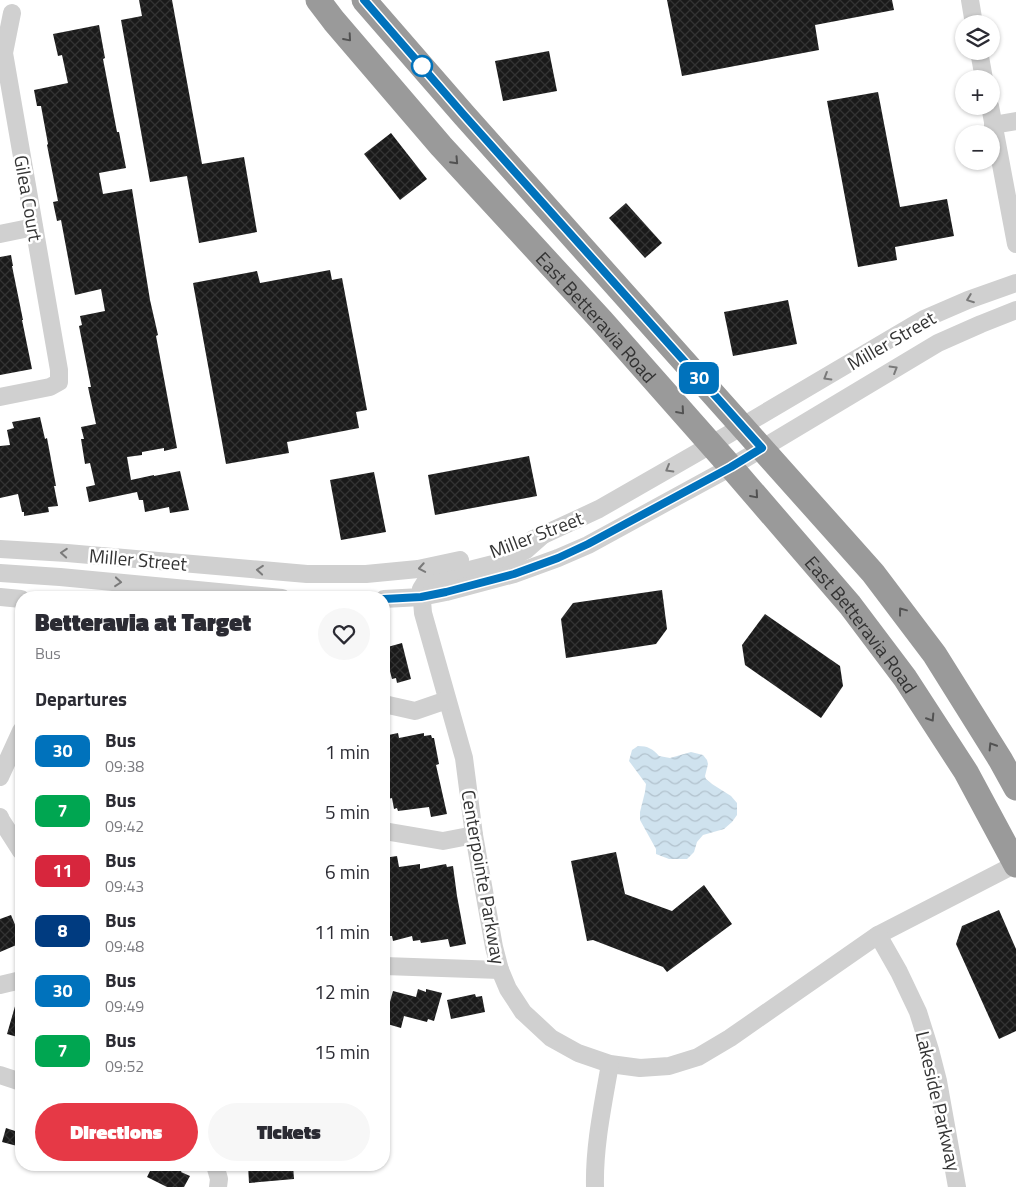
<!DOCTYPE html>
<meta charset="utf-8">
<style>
:root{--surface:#fff;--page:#f7f7f7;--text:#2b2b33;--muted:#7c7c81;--accent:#e63946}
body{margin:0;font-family:"Titillium Web",sans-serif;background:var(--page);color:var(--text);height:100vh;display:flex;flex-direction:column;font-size:19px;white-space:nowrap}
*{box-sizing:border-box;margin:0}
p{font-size:16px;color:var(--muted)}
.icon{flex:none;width:28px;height:28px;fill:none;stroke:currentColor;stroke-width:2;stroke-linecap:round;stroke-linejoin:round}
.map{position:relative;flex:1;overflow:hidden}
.panel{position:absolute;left:15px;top:591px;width:375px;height:580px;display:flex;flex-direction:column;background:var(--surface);border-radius:20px;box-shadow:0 1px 4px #0004}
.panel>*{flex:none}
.badge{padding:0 10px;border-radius:8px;font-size:18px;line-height:32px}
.tools{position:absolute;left:955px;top:15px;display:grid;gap:10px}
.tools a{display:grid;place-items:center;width:45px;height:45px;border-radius:50%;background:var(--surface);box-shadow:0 1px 4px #0004;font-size:25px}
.map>.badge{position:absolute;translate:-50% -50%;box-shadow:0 0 0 2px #fff}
h2{padding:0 20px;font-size:19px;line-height:45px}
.round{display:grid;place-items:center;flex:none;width:52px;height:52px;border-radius:26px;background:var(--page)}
.headline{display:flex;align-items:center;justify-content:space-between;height:85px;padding:0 20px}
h1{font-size:24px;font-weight:800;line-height:38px}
.button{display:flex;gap:10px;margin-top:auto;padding:10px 20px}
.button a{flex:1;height:58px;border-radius:30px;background:var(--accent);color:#fff;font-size:20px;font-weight:800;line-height:58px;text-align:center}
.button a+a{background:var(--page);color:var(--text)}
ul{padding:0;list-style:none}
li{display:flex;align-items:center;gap:15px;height:60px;padding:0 20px}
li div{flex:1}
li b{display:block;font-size:19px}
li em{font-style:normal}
li .badge{min-width:55px;font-weight:700;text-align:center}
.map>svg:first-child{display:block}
</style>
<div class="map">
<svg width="1016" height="1187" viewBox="0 0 1016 1187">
<defs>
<pattern id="water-waves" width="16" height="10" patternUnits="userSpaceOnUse" patternTransform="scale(1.25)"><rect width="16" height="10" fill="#cfe2ee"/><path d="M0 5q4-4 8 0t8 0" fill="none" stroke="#b2c2cd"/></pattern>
<pattern id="building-cross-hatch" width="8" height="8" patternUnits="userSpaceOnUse" patternTransform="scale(1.25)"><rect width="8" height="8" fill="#1a1a1a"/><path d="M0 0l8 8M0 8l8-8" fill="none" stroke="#333"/></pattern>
</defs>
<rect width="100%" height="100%" fill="#fff"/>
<path fill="url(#water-waves)" d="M638 746C648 746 653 749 659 756L670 758 691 752 703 755 707 760 708 764 705 776 706 779 712 784 731 796 737 803V815L732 822 724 829 703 835 697 842 694 852 687 859H669L656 854V849L640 820V812L645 792 646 784 629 761 632 750Z"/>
<g fill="url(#building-cross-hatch)">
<polygon points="139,0 172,0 202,164 244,157 257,232 199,243 187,176 150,182 121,20 142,16"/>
<polygon points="667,0 892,0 894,10 815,25 819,50 682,76"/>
<polygon points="99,25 105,58 103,59 117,132 119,132 126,168 99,173 103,194 132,189 150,300 158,335 156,336 177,448 164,451 164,448 142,452 142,455 127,457 131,480 154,475 154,476 180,471 189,510 170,513 169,507 145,512 143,500 139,500 137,492 89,502 86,487 95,485 90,463 85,464 81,439 84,439 81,427 96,424 88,387 91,387 79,326 82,325 80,316 105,311 101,289 75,295 61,220 57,221 53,202 58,201 47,145 48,144 41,106 37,106 34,90 68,83 62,55 58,56 53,34"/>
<polygon points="549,51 557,91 503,101 495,61"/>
<polygon points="878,92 900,207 947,199 954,236 895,247 897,260 858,267 827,101"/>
<polygon points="391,133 427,179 400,200 364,154"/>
<polygon points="626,203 662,243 645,258 609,218"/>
<polygon points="11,255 13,266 12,266 23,320 22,320 32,369 0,375 0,257"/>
<polygon points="330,270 332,280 342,278 367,410 356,412 359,428 287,442 289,453 226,464 193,283 257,271 260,283"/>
<polygon points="788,300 797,344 733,356 724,312"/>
<polygon points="40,417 45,439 47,438 56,486 54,486 58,506 48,507 49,512 24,516 24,512 22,512 18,494 0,498 0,446 10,445 7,430 14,428 12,422"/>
<polygon points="529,456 537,496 435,515 428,475"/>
<polygon points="374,472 386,532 341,540 330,480"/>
<polygon points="662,590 667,629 656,644 566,658 561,619 573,603"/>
<polygon points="765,614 840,666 843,686 821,718 745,665 742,645"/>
<polygon points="402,643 411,679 397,683 396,678 392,679 384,648"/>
<polygon points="398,733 399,738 424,733 424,736 431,735 432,738 434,738 439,764 436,765 447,814 431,817 429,807 398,811 397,808 394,809 392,798 384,800 384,736"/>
<polygon points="616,852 625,894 672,911 704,885 732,924 667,972 663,967 593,940 587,941 571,861"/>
<polygon points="397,856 399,867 420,864 420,869 446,864 447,867 453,866 457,896 466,944 450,947 448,939 421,943 420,940 413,941 412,936 393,941 392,936 389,936 389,934 384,936 384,858"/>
<polygon points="999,910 1016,949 1016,1031 999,1039 956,944 962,926"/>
<polygon points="11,915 21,939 21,943 0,952 0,919"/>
<polygon points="418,989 426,992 426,989 442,993 434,1021 428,1019 427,1022 404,1016 401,1028 384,1023 393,991 416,997"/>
<polygon points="475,994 476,997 482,996 485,1012 451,1019 447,1000"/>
<polygon points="18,996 21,997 21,1038 7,1034"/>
<polygon points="6,1128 21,1133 21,1147 2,1142"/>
<polygon points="153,1165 172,1165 182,1170 181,1172 190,1176 184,1187 167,1187 147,1177"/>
<polygon points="248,1165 293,1165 294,1179 249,1183"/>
</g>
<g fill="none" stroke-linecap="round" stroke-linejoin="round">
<g stroke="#d0d0d0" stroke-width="18">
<polyline points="970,0 974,24"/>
<polyline points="979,51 984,79"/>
<polyline points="990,106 1016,244"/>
<polyline points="993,125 1016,121"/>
<polyline points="0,234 34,227"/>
<polyline points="0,397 50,387 59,382 59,370 4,53 12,13"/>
<polyline points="543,535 526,550 505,561 426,581 421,589 423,613 464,758 474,835 494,947 500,970 508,989 523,1012 551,1038 578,1053 610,1064 640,1068 669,1066 698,1057 730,1038 878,935 1016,864"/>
<polyline points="533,539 543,535 599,509 695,454 924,319 968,300 1016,283"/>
<polyline points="0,549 67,553 307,574 366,574 418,569 460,560"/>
<polyline points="0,573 60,577 282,598"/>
<polyline points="0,597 21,599"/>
<polyline points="384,599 421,597 446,592 514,574 558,558 588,545 731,467 938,343 981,324 1016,310"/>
<polyline points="384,704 415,711 447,700"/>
<polyline points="0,777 21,731"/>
<polyline points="0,817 1,820 21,851"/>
<polyline points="384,831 443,841 474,835"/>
<polyline points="878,935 899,972 918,1012 930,1050 938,1081 957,1187"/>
<polyline points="384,966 500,970"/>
<polyline points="0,985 21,980"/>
<polyline points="0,1075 21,1082"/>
<polyline points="215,1165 219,1179 218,1187"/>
<path d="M595 1187C594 1146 603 1105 610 1064"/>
</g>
<g stroke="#9a9a9a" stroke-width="25">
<path id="s1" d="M318 0 334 21 441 146 602 321 731 467 850 605 905 678 966 772 1016 865"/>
<polyline points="364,0 464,115 873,573 935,655 1000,759 1016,788"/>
</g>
</g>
<defs><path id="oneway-chevron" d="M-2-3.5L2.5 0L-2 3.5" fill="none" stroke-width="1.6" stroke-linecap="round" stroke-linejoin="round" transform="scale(1.25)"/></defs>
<g stroke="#525252">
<use href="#oneway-chevron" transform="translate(348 38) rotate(49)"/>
<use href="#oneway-chevron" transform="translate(455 161) rotate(47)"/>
<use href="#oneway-chevron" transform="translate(681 411) rotate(49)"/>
<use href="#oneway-chevron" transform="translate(755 495) rotate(49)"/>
<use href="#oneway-chevron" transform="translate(902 611) rotate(-127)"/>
<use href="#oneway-chevron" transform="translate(931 718) rotate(57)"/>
<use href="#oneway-chevron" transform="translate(992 746) rotate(-122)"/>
</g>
<g stroke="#7a7a7a">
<use href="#oneway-chevron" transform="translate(970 299) rotate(159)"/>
<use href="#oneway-chevron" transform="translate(894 369) rotate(-31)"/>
<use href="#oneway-chevron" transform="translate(827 377) rotate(149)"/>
<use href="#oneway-chevron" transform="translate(669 469) rotate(150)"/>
<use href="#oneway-chevron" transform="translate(64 553) rotate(-176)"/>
<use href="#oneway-chevron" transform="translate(422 568) rotate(170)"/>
<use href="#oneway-chevron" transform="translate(260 570) rotate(-175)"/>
<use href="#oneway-chevron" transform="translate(118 582) rotate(5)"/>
</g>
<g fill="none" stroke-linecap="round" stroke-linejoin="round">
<g stroke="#fff" stroke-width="11">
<polyline id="line" points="364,0 464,115 762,448 731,467 588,544 558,558 514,574 446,592 421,597 384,599"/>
</g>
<use href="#line" stroke="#0072bc" stroke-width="8"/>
</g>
<circle fill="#fff" stroke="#0072bc" stroke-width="2.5" cx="422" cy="66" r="10"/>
<g text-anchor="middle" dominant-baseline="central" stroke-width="5" stroke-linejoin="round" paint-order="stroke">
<g font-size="19" fill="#333" stroke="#fff">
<text transform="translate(29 198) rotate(80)">Gilea Court</text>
<text stroke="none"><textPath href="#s1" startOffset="422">East Betteravia Road</textPath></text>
<text transform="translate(891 340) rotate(-30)">Miller Street</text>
<text transform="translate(536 534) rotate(-21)">Miller Street</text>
<text transform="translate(138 559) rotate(5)">Miller Street</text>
<text stroke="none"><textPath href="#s1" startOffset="828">East Betteravia Road</textPath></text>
<text transform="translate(484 877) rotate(80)">Centerpointe Parkway</text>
<text transform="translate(939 1101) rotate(77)">Lakeside Parkway</text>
</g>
</g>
</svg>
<div class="tools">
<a><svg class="icon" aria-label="layers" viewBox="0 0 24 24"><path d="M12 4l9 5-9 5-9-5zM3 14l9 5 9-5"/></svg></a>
<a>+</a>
<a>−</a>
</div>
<b class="badge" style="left:699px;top:378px;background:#0072bc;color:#fff">30</b>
<section class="panel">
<div class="headline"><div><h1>Betteravia at Target</h1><p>Bus</p></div><a class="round"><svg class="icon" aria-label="heart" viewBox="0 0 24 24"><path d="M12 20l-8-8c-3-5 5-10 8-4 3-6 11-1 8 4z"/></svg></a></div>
<h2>Departures</h2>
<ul>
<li><span class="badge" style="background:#0072bc;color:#fff">30</span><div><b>Bus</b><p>09:38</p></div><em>1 min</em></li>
<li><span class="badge" style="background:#00a651;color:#fff">7</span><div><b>Bus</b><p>09:42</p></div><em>5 min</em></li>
<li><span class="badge" style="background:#d7263d;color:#fff">11</span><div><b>Bus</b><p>09:43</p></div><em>6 min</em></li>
<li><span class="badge" style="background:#003b80;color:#fff">8</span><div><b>Bus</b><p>09:48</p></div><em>11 min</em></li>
<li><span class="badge" style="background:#0072bc;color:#fff">30</span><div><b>Bus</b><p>09:49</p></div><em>12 min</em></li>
<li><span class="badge" style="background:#00a651;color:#fff">7</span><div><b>Bus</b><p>09:52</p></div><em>15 min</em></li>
</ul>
<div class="button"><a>Directions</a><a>Tickets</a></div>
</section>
</div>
